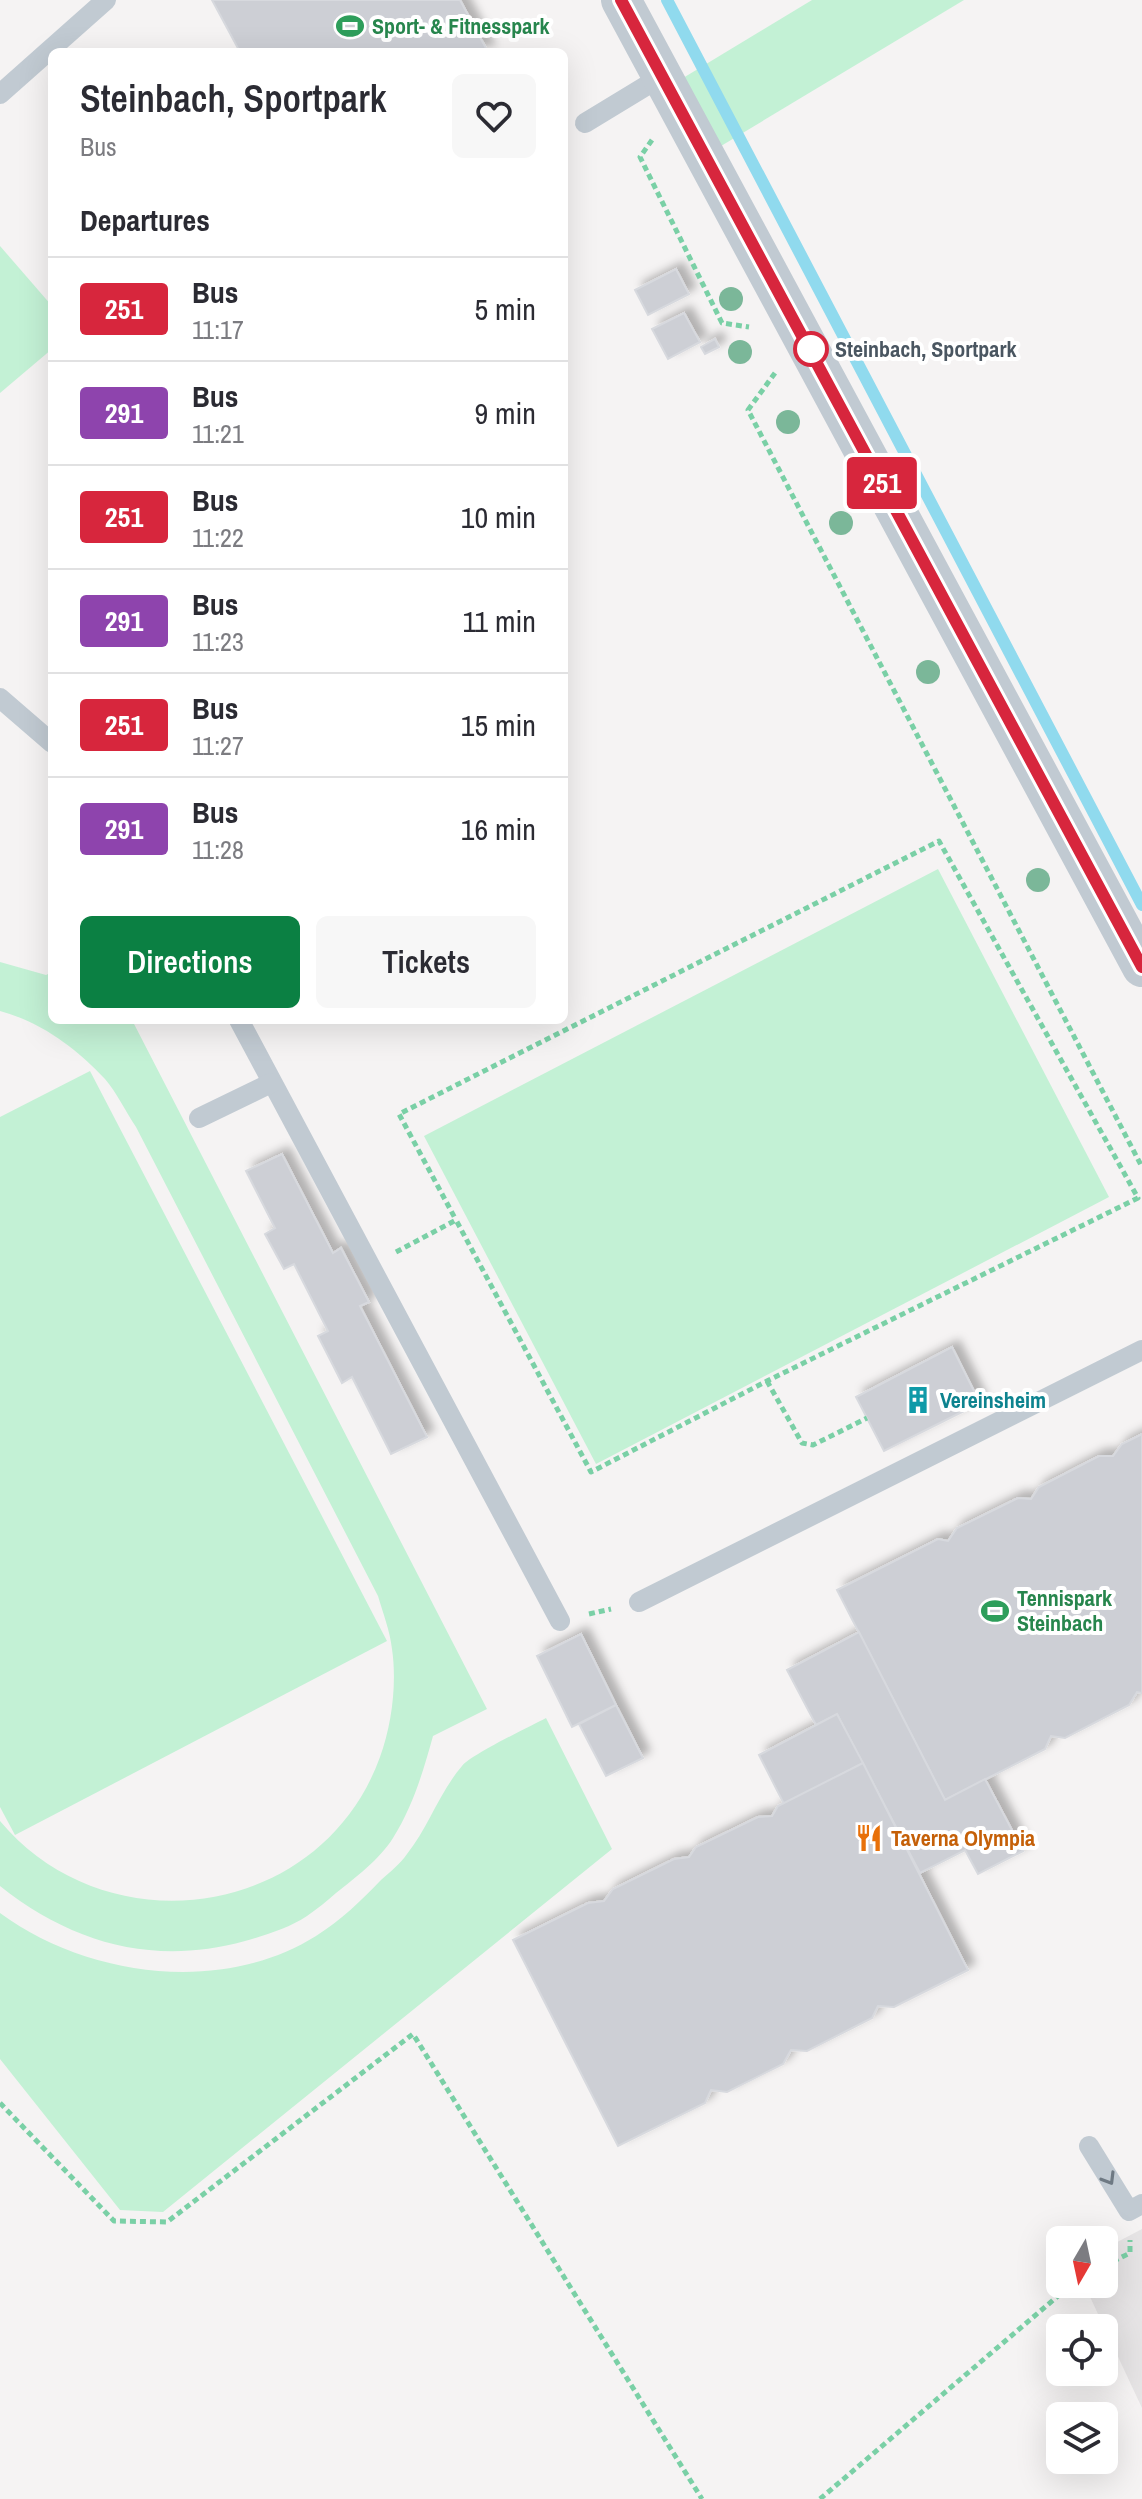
<!DOCTYPE html>
<style>
:root{--surface:#fff;--page:#f7f7f7;--text:#2b2b33;--muted:#7c7c81;--line:#e1e1e2;--accent:#0b8043}
body{margin:0;font-family:"Archivo Narrow",sans-serif;background:var(--page);color:var(--text);height:100vh;display:flex;flex-direction:column;font-size:30px;white-space:nowrap}
*{box-sizing:border-box;margin:0}
p{font-size:26px;color:var(--muted)}
.icon{flex:none;width:44px;height:44px;fill:none;stroke:currentColor;stroke-width:2;stroke-linecap:round;stroke-linejoin:round}
.map{position:relative;flex:1;overflow:hidden}
.side{position:absolute;left:48px;top:48px;width:520px;height:976px;display:flex;flex-direction:column;background:var(--surface);border-radius:12px;box-shadow:0 8px 32px #0002}
.side>*{flex:none}
.badge{padding:0 16px;border-radius:6px;font-size:28px;line-height:52px}
.needle{width:52px;rotate:189deg}
.controls{position:absolute;left:1046px;top:2226px;display:grid;gap:16px}
.controls a{display:grid;place-items:center;width:72px;height:72px;border-radius:12px;background:var(--surface);box-shadow:0 8px 32px #0002;font-size:40px}
.map>.badge{position:absolute;translate:-50% -50%;box-shadow:0 0 0 4px #fff}
h2{padding:0 32px;font-size:30px;line-height:72px}
.round{display:grid;place-items:center;flex:none;width:84px;height:84px;border-radius:12px;background:var(--page)}
.summary{display:flex;align-items:center;justify-content:space-between;height:136px;padding:0 32px}
h1{font-size:38px;font-weight:600;line-height:60px}
.action{display:flex;gap:16px;margin-top:auto;padding:16px 32px}
.action a{flex:1;height:92px;border-radius:12px;background:var(--accent);color:#fff;font-size:32px;font-weight:600;line-height:92px;text-align:center}
.action a+a{background:var(--page);color:var(--text)}
ul{padding:0;list-style:none}
li{display:flex;align-items:center;gap:24px;height:104px;padding:0 32px;border-top:2px solid var(--line)}
li div{flex:1}
li b{display:block;font-size:30px}
li em{font-style:normal}
li .badge{min-width:88px;font-weight:700;text-align:center}
.map>svg:first-child{display:block}
</style>
<div class="map">
<svg width="1142" height="2499" viewBox="0 0 1142 2499">
<defs>
<filter id="shadow"><feDropShadow dx="7" dy="-7" stdDeviation="4" flood-color="#0004"/></filter>
</defs>
<rect width="100%" height="100%" fill="#f5f3f3"/>
<polygon fill="#e6e4e5" points="1142,2229 1142,2408 1084,2284 1104,2284 1104,2249"/>
<g fill="#c3f1d5">
<polygon points="812,0 964,0 721,146 683,78"/>
<polygon points="0,246 52,306 52,349 0,393"/>
<polygon points="938,869 1109,1197 596,1464 424,1136"/>
<path d="M0 962 46 975 52 972V1020H132L487 1709 433 1736C423 1772 413 1806 393 1838 380 1859 355 1878 336 1893 327 1901 317 1909 307 1916 289 1928 266 1935 245 1941 154 1966 73 1944 0 1886V1821C108 1950 322 1918 380 1757 392 1724 397 1683 392 1649 390 1631 383 1613 378 1596L136 1127C126 1112 117 1093 105 1079 76 1048 41 1022 0 1011Z"/>
<polygon points="90,1071 387,1641 15,1835 0,1807 0,1117"/>
<path d="M546 1718 612 1849 163 2212 120 2210 0 2059V1913C87 1977 222 1995 316 1936 340 1921 362 1900 381 1880 390 1872 400 1864 407 1854 428 1828 439 1793 462 1766 472 1754 529 1727 546 1718Z"/>
</g>
<g fill="none" stroke-linecap="round" stroke-linejoin="round">
<polyline stroke="#90daee" stroke-width="12" points="667,0 1142,905"/>
</g>
<g fill="#cdcfd5" stroke="#d7d9de" stroke-width="2" filter="url(#shadow)">
<polygon points="212,0 460,0 488,52 240,52"/>
<polygon points="676,269 689,294 648,315 635,290"/>
<polygon points="684,313 700,342 668,359 652,329"/>
<polygon points="715,339 719,347 705,354 701,347"/>
<polygon points="282,1154 333,1253 341,1248 369,1302 360,1306 427,1437 391,1454 352,1377 342,1383 318,1336 328,1331 294,1264 284,1269 265,1234 275,1228 246,1171"/>
<polygon points="952,1347 980,1403 884,1451 856,1397"/>
<polygon points="1142,1434 1142,1693 1137,1692 1129,1705 1065,1738 1051,1736 1045,1749 945,1800 837,1590 938,1539 948,1541 957,1528 1018,1498 1031,1499 1039,1487 1099,1456 1113,1456 1122,1444"/>
<polygon points="859,1632 945,1800 985,1779 1023,1851 978,1874 965,1850 920,1873 837,1714 816,1725 787,1670"/>
<polygon points="581,1634 616,1705 572,1727 537,1656"/>
<polygon points="616,1705 643,1758 606,1776 579,1724"/>
<polygon points="837,1714 863,1763 784,1804 759,1755"/>
<polygon points="863,1763 968,1970 894,2007 878,2006 872,2018 807,2051 791,2050 783,2064 727,2092 711,2090 705,2103 618,2146 513,1940 588,1903 604,1901 613,1889 674,1859 689,1857 696,1847 758,1817 772,1816 778,1806"/>
</g>
<g fill="none" stroke-linecap="round" stroke-linejoin="round">
<g stroke="#7ad0a6" stroke-width="5" stroke-dasharray="6 4" stroke-linecap="butt">
<polyline points="652,140 640,157 722,323 749,327"/>
<polyline points="775,373 748,410 1142,1167"/>
<polyline points="396,1252 456,1220 591,1472 767,1381 1138,1198 939,841 399,1114 456,1220"/>
<polyline points="767,1381 802,1443 813,1445 867,1418"/>
<polyline points="589,1614 611,1609"/>
<polyline points="0,2103 114,2221 167,2222 413,2034 702,2499"/>
<polyline points="1104,2266 1130,2253 1130,2240"/>
<polyline points="820,2499 1072,2284"/>
</g>
<g stroke="#c1cad2" stroke-width="20">
<polyline points="0,94 106,0"/>
<polyline points="585,123 664,75"/>
<polyline points="0,698 52,743"/>
<polyline points="239,1020 560,1621"/>
<polyline points="199,1118 271,1083"/>
<polyline points="639,1602 1142,1350"/>
<polyline points="1089,2146 1129,2211 1142,2204"/>
</g>
<polyline stroke="#c1cad2" stroke-width="40" points="621,0 1142,967"/>
</g>
<g fill="#7bb799">
<circle cx="731" cy="299" r="12"/>
<circle cx="740" cy="352" r="12"/>
<circle cx="788" cy="422" r="12"/>
<circle cx="841" cy="523" r="12"/>
<circle cx="928" cy="672" r="12"/>
<circle cx="1038" cy="880" r="12"/>
</g>
<defs><path id="oneway-chevron" d="M-2-3.5L2.5 0L-2 3.5" fill="none" stroke-width="1.6" stroke-linecap="round" stroke-linejoin="round" transform="scale(2)"/></defs>
<use stroke="#6e7983" href="#oneway-chevron" transform="translate(1109 2179) rotate(59)"/>
<g fill="none" stroke-linecap="round" stroke-linejoin="round">
<g stroke="#fff" stroke-width="18">
<polyline id="line" points="621,0 1142,967"/>
</g>
<use href="#line" stroke="#d7263d" stroke-width="12"/>
</g>
<defs>
<g id="stadium-bare" transform="scale(2.16)"><path d="M0-5a6.5 5 0 1 0 0 10a6.5 5 0 1 0 0-10ZM-3.5-1.8h7v3.6h-7Z" fill="#2e9e5b" stroke="#fff" stroke-width="2.5" paint-order="stroke"/></g>
<g id="building-bare" transform="scale(2.16)"><path d="M-4-6H4V6H1V3H-1V6H-4ZM-2.5-4.3h1.7v1.8h-1.7ZM.8-4.3h1.7v1.8H.8ZM-2.5-1h1.7V.8h-1.7ZM.8-1h1.7V.8H.8Z" fill="#0f9aa8" stroke="#fff" stroke-width="2.5" paint-order="stroke"/></g>
<g id="restaurant-bare" transform="scale(2.16)"><path d="M-5-6h1v4h1v-4h1v4h1v-4h1v5L-1.5 .5V6h-2V.5L-5-1ZM5-6V6H3V1.5H1.5Q1.5-4 5-6Z" fill="#e8710a" stroke="#fff" stroke-width="2.5" paint-order="stroke"/></g>
</defs>
<g fill-rule="evenodd">
<use href="#stadium-bare" x="350" y="26"/>
<use href="#building-bare" x="918" y="1400"/>
<use href="#stadium-bare" x="995" y="1611"/>
<use href="#restaurant-bare" x="869" y="1838"/>
</g>
<circle fill="#fff" stroke="#d7263d" stroke-width="4" cx="811" cy="349" r="16"/>
<g text-anchor="middle" dominant-baseline="central" stroke-width="8" stroke-linejoin="round" paint-order="stroke">
<g font-size="22" font-weight="bold" fill="#27864d" stroke="#fff" text-anchor="start">
<text x="372" y="26">Sport- &amp; Fitnesspark</text>
<text x="1017" y="1598">Tennispark<tspan x="1017" dy="25">Steinbach</tspan></text>
</g>
<g font-size="22" font-weight="bold" fill="#4a5661" stroke="#fff" text-anchor="start">
<text x="835" y="349">Steinbach, Sportpark</text>
</g>
<g font-size="22" font-weight="bold" fill="#0d838f" stroke="#fff" text-anchor="start">
<text x="940" y="1400">Vereinsheim</text>
</g>
<g font-size="22" font-weight="bold" fill="#c56008" stroke="#fff" text-anchor="start">
<text x="891" y="1838">Taverna Olympia</text>
</g>
</g>
</svg>
<div class="controls">
<a><svg class="needle" viewBox="-14 -14 28 28"><path d="M0-13l5 13h-10z" fill="#e53935"/><path d="M0 13l5-13h-10z" fill="#7c7c81"/></svg></a>
<a><svg class="icon" aria-label="locate" viewBox="0 0 24 24"><circle cx="12" cy="12" r="6"/><path d="M12 2v4M12 18v4M2 12h4M18 12h4"/></svg></a>
<a><svg class="icon" aria-label="layers" viewBox="0 0 24 24"><path d="M12 4l9 5-9 5-9-5zM3 14l9 5 9-5"/></svg></a>
</div>
<b class="badge" style="left:882px;top:483px;background:#d7263d;color:#fff">251</b>
<section class="side">
<div class="summary"><div><h1>Steinbach, Sportpark</h1><p>Bus</p></div><a class="round"><svg class="icon" aria-label="heart" viewBox="0 0 24 24"><path d="M12 20l-8-8c-3-5 5-10 8-4 3-6 11-1 8 4z"/></svg></a></div>
<h2>Departures</h2>
<ul>
<li><span class="badge" style="background:#d7263d;color:#fff">251</span><div><b>Bus</b><p>11:17</p></div><em>5 min</em></li>
<li><span class="badge" style="background:#8e44ad;color:#fff">291</span><div><b>Bus</b><p>11:21</p></div><em>9 min</em></li>
<li><span class="badge" style="background:#d7263d;color:#fff">251</span><div><b>Bus</b><p>11:22</p></div><em>10 min</em></li>
<li><span class="badge" style="background:#8e44ad;color:#fff">291</span><div><b>Bus</b><p>11:23</p></div><em>11 min</em></li>
<li><span class="badge" style="background:#d7263d;color:#fff">251</span><div><b>Bus</b><p>11:27</p></div><em>15 min</em></li>
<li><span class="badge" style="background:#8e44ad;color:#fff">291</span><div><b>Bus</b><p>11:28</p></div><em>16 min</em></li>
</ul>
<div class="action"><a>Directions</a><a>Tickets</a></div>
</section>
</div>
